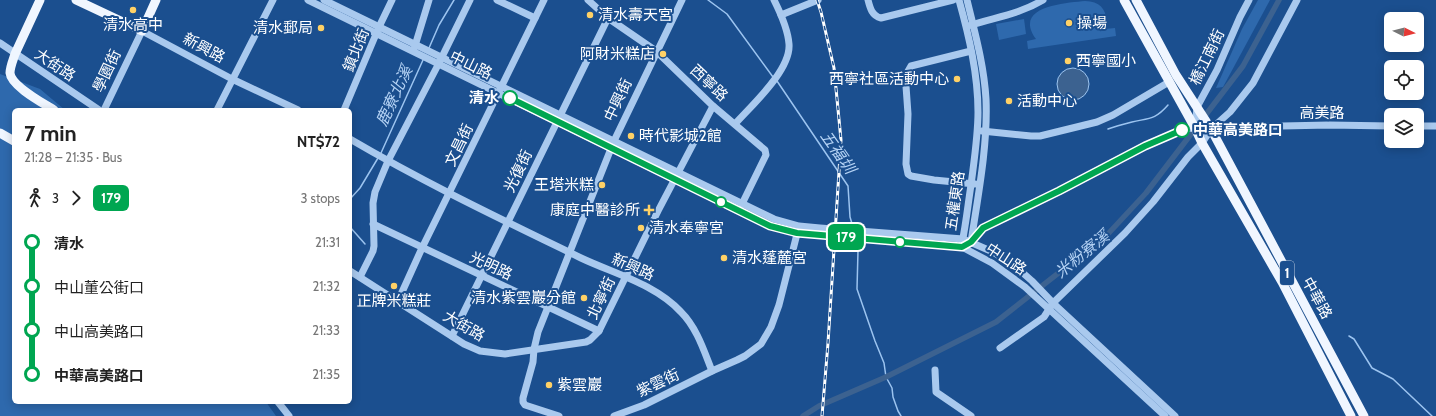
<!DOCTYPE html>
<meta charset="utf-8">
<style>
:root{--surface:#fff;--page:#f2f2f2;--text:#222;--muted:#767676}
body{margin:0;font-family:Cabin,"Noto Sans TC",sans-serif;background:var(--page);color:var(--text);height:100vh;display:flex;flex-direction:column;font-size:15px;white-space:nowrap}
*{box-sizing:border-box;margin:0}
p{font-size:13px;color:var(--muted)}
.icon{flex:none;width:22px;height:22px;fill:none;stroke:currentColor;stroke-width:2;stroke-linecap:round;stroke-linejoin:round}
.map{position:relative;flex:1;overflow:hidden}
.side{position:absolute;left:12px;top:108px;width:340px;height:296px;display:flex;flex-direction:column;background:var(--surface);border-radius:6px;box-shadow:0 2px 10px #0003}
.side>*{flex:none}
.badge{padding:0 8px;border-radius:6px;font-size:14px;line-height:26px}
.needle{width:26px;rotate:96deg}
.buttons{position:absolute;left:1384px;top:12px;display:grid;gap:8px}
.buttons a{display:grid;place-items:center;width:40px;height:40px;border-radius:6px;background:var(--surface);box-shadow:0 2px 10px #0003;font-size:20px}
.map>.badge{position:absolute;translate:-50% -50%;box-shadow:0 0 0 2px #fff}
.legs{display:flex;align-items:center;gap:6px;height:44px;padding:0 12px;font-size:13px}
.legs p{margin-inline-start:auto}
.summary{display:flex;align-items:center;justify-content:space-between;height:68px;padding:0 12px}
h1{font-size:22px;font-weight:800;line-height:30px}
ul{padding:0 12px;list-style:none}
li{display:flex;align-items:center;gap:14px;height:44px;font-size:15px}
li i{display:grid;place-items:center;width:6px;height:100%;margin:0 5px;background:currentColor}
li i::after{content:'';width:10px;height:10px;margin:-5px;border:3px solid;border-radius:50%;background:var(--surface)}
li p{margin-inline-start:auto}
li:first-child i{background:linear-gradient(#0000 50%,currentColor 0)}
li:last-child i{background:linear-gradient(currentColor 50%,#0000 0)}
.map>svg:first-child{display:block}
</style>
<div class="map">
<svg width="1436" height="416" viewBox="0 0 1436 416">
<rect width="100%" height="100%" fill="#1b4f8f"/>
<g fill="#2e69ad">
<polygon points="1258,0 1270,0 1223,87 1216,88 1242,29"/>
<path d="M1085 1C1103 1 1109 14 1105 29L1115 28 1116 36 1028 49 1027 41 1036 39C1012 6 1066 3 1085 1Z"/>
<polygon points="1024,19 1026,34 999,40 996,24"/>
<polygon points="0,74 40,89 65,110 14,110 14,402 266,402 276,416 0,416"/>
</g>
<circle fill="#3c6290" stroke="#9cc4f0" cx="1073" cy="84" r="16"/>
<g fill="none" stroke-linecap="round" stroke-linejoin="round">
<g stroke="#9cc4f0" stroke-width="1.5">
<polyline points="708,0 727,14 773,77"/>
<polyline points="429,48 439,25 454,0"/>
<polyline points="777,81 848,186 850,217 853,227"/>
<path d="M1108 129C1116 126 1124 124 1132 122 1149 118 1155 120 1168 105"/>
<polyline points="381,153 423,60"/>
<polyline points="350,199 360,188 378,158"/>
<polyline points="350,227 365,244"/>
<polyline points="856,241 858,251 857,289 875,341 884,363 886,377 892,388 893,397 898,411 901,416"/>
<polyline points="1349,336 1354,339 1372,368 1393,379 1432,416"/>
</g>
<polyline stroke="#3c6290" stroke-width="5.5" points="803,416 819,406 886,377 996,322 1107,235 1146,193 1243,66 1279,0"/>
<g stroke="#a9c9ee" stroke-width="7">
<polyline points="308,0 770,226 797,233 962,247 992,263 1025,287 1165,416"/>
<polyline points="324,0 774,219 799,226 820,228 963,239 993,252 1014,265 1032,281 1053,303 1175,416"/>
<polyline points="497,0 535,18"/>
<polyline points="588,0 608,18 656,51 713,106 765,150 766,155 742,204"/>
<path d="M868 0C870 8 872 16 881 18L953 0"/>
<path d="M959 0C969 36 978 74 978 112 978 136 974 161 971 185 968 204 966 224 962 243"/>
<path d="M967 0C975 33 984 65 986 99 988 145 978 196 971 242"/>
<polyline points="781,15 818,0"/>
<path d="M968 26C995 17 1018 15 1043 0"/>
<polyline points="0,43 99,110"/>
<polyline points="414,49 429,0"/>
<polyline points="971,51 911,66 907,73 906,86 908,114 906,164 908,174 911,176 934,180 975,184"/>
<polyline points="104,110 142,31 232,79 298,110"/>
<polyline points="217,110 273,0"/>
<polyline points="344,110 379,27 392,0"/>
<path d="M735 124C752 105 791 70 789 44 788 31 780 12 774 0"/>
<polyline points="1417,126 1436,126"/>
<polyline points="1195,128 1197,107 1217,70 1240,17 1249,0"/>
<polyline points="982,131 1031,136 1040,136 1097,122 1113,115 1169,82"/>
<path d="M350 139C425 183 503 220 581 258 615 274 655 284 681 312 697 328 704 351 712 371"/>
<polyline points="373,224 599,331"/>
<polyline points="968,244 971,242 983,228 1059,191 1145,146 1187,128 1211,129 1228,127 1329,125 1391,126"/>
<polyline points="350,271 464,344 480,351 505,354 586,342 590,340 599,331 658,211 713,106"/>
<polyline points="360,277 373,251 374,246 373,203 375,192 388,161 439,63 470,0"/>
<polyline points="398,301 422,248 544,0"/>
<polyline points="452,336 608,18"/>
<polyline points="1000,348 1044,317 1053,303 1125,233 1153,202 1188,157 1202,143 1211,129 1230,112 1253,83 1297,0"/>
<polyline points="935,370 936,392 971,416"/>
<polyline points="278,402 289,416"/>
<polyline points="559,416 525,405 523,402 523,398 533,362 534,349 538,332 614,141 682,0"/>
<polyline points="614,416 644,405 712,371 737,360 745,356 761,344 771,327 779,305 798,230"/>
</g>
<g stroke="#f0f6ff" stroke-width="9">
<path d="M40 0 15 54C13 60 10 67 10 73 11 86 43 103 54 110"/>
<polyline points="76,0 142,31 156,0"/>
<polyline points="1124,0 1195,128 1202,143 1282,282 1351,416"/>
<polyline points="1136,0 1176,75 1211,129 1364,416"/>
<polyline points="0,133 14,141"/>
</g>
<g stroke="#fff" stroke-width="3">
<polyline id="rail" points="817,0 821,12 834,68 841,140 828,343 822,416"/>
</g>
<use href="#rail" stroke="#1b4f8f" stroke-width="1.5" stroke-dasharray="4.5" stroke-linecap="butt"/>
</g>
<g fill="none" stroke-linecap="round" stroke-linejoin="round">
<g stroke="#fff" stroke-width="9">
<polyline id="line-1" points="510,98 770,226 797,233 962,247 971,242 983,228 1059,191 1145,146 1182,130"/>
</g>
<use href="#line-1" stroke="#00a651" stroke-width="6"/>
</g>
<g fill="#ffd166" stroke="#1b4f8f" stroke-width="1.5">
<circle cx="133" cy="10" r="4"/>
<circle cx="590" cy="15" r="4"/>
<circle cx="1069" cy="23" r="4"/>
<circle cx="321" cy="28" r="4"/>
<circle cx="663" cy="54" r="4"/>
<circle cx="1068" cy="61" r="4"/>
<circle cx="957" cy="79" r="4"/>
<circle cx="1009" cy="101" r="4"/>
<circle cx="631" cy="136" r="4"/>
<circle cx="602" cy="185" r="4"/>
<path d="M647 204h4v4h4v4h-4v4h-4v-4h-4v-4h4z"/>
<circle cx="641" cy="228" r="4"/>
<circle cx="724" cy="258" r="4"/>
<circle cx="394" cy="286" r="4"/>
<circle cx="584" cy="298" r="4"/>
<circle cx="549" cy="385" r="4"/>
</g>
<g fill="#fff" stroke="#00a651" stroke-width="2">
<circle cx="510" cy="98" r="7"/>
<circle cx="1182" cy="130" r="7"/>
<circle cx="721" cy="202" r="5"/>
<circle cx="900" cy="242" r="5"/>
</g>
<g text-anchor="middle" dominant-baseline="central" stroke-width="4" stroke-linejoin="round" paint-order="stroke">
<rect fill="#1b4f8f" stroke="#bbcadd" stroke-width="1" x="1280" y="261" width="14" height="24" rx="3"/>
<g font-size="14" font-weight="bold" fill="#fff">
<text x="1287" y="273">1</text>
</g>
<g font-size="15" fill="#fff" stroke="#1b4f8f" text-anchor="start">
<text x="598" y="15">清水壽天宮</text>
<text x="1077" y="23">操場</text>
<text x="133" y="25" text-anchor="middle">清水高中</text>
<text x="313" y="28" text-anchor="end">清水郵局</text>
<text x="655" y="54" text-anchor="end">阿財米糕店</text>
<text x="1076" y="61">西寧國小</text>
<text x="949" y="79" text-anchor="end">西寧社區活動中心</text>
<text x="1017" y="101">活動中心</text>
<text x="639" y="136">時代影城2館</text>
<text x="594" y="185" text-anchor="end">王塔米糕</text>
<text x="640" y="210" text-anchor="end">康庭中醫診所</text>
<text x="649" y="228">清水奉寧宮</text>
<text x="732" y="258">清水蓬麓宮</text>
<text x="576" y="298" text-anchor="end">清水紫雲巖分館</text>
<text x="394" y="301" text-anchor="middle">正牌米糕莊</text>
<text x="557" y="385">紫雲巖</text>
</g>
<g font-size="15" fill="#fff" stroke="#1b4f8f">
<text transform="translate(204 48) rotate(28)">新興路</text>
<text transform="translate(356 50) rotate(-68)">鎮北街</text>
<text transform="translate(1207 57) rotate(-64)">橋江南街</text>
<text transform="translate(55 65) rotate(34)">大街路</text>
<text transform="translate(471 65) rotate(26)">中山路</text>
<text transform="translate(107 71) rotate(-65)">學園街</text>
<text transform="translate(709 83) rotate(43)">西寧路</text>
<text transform="translate(618 100) rotate(-65)">中興街</text>
<text x="1322" y="113">高美路</text>
<text transform="translate(459 145) rotate(-64)">文昌街</text>
<text transform="translate(518 171) rotate(-64)">光復街</text>
<text transform="translate(955 201) rotate(-82)">五權東路</text>
<text transform="translate(1006 259) rotate(33)">中山路</text>
<text transform="translate(491 266) rotate(25)">光明路</text>
<text transform="translate(633 267) rotate(24)">新興路</text>
<text transform="translate(601 298) rotate(-64)">北寧街</text>
<text transform="translate(1317 298) rotate(61)">中華路</text>
<text transform="translate(464 326) rotate(30)">大街路</text>
<text transform="translate(658 383) rotate(-25)">紫雲街</text>
</g>
<g font-size="15" font-weight="bold" fill="#fff" stroke="#1b4f8f" text-anchor="end">
<text x="499" y="98">清水</text>
<text x="1193" y="130" text-anchor="start">中華高美路口</text>
</g>
<g font-size="16" font-style="italic" fill="#b5d3f5" stroke="#1b4f8f">
<text transform="translate(394 96) rotate(-65)">鹿寮北溪</text>
<text transform="translate(838 152) rotate(55)">五福圳</text>
<text transform="translate(1082 254) rotate(-39)">米粉寮溪</text>
</g>
</g>
</svg>
<div class="buttons">
<a><svg class="needle" viewBox="-14 -14 28 28"><path d="M0-13l5 13h-10z" fill="#e53935"/><path d="M0 13l5-13h-10z" fill="#767676"/></svg></a>
<a><svg class="icon" aria-label="locate" viewBox="0 0 24 24"><circle cx="12" cy="12" r="6"/><path d="M12 2v4M12 18v4M2 12h4M18 12h4"/></svg></a>
<a><svg class="icon" aria-label="layers" viewBox="0 0 24 24"><path d="M12 4l9 5-9 5-9-5zM3 14l9 5 9-5"/></svg></a>
</div>
<b class="badge" style="left:846px;top:237px;background:#00a651;color:#fff">179</b>
<section class="side">
<div class="summary"><div><h1>7 min</h1><p>21:28 – 21:35 · Bus</p></div><b>NT$72</b></div>
<div class="legs"><svg class="icon" aria-label="walk" viewBox="0 0 24 24"><circle cx="13" cy="4" r="2"/><path d="M13 8l-2 6 4 7M11 14l-3 7M7 12l3-4h3l4 4"/></svg>3<svg class="icon" aria-label="forward" viewBox="0 0 24 24"><path d="M9 5l7 7-7 7"/></svg><b class="badge" style="background:#00a651;color:#fff">179</b><p>3 stops</p></div>
<ul>
<li><i style="color:#00a651"></i><b>清水</b><p>21:31</p></li>
<li><i style="color:#00a651"></i><span>中山董公街口</span><p>21:32</p></li>
<li><i style="color:#00a651"></i><span>中山高美路口</span><p>21:33</p></li>
<li><i style="color:#00a651"></i><b>中華高美路口</b><p>21:35</p></li>
</ul>
</section>
</div>
